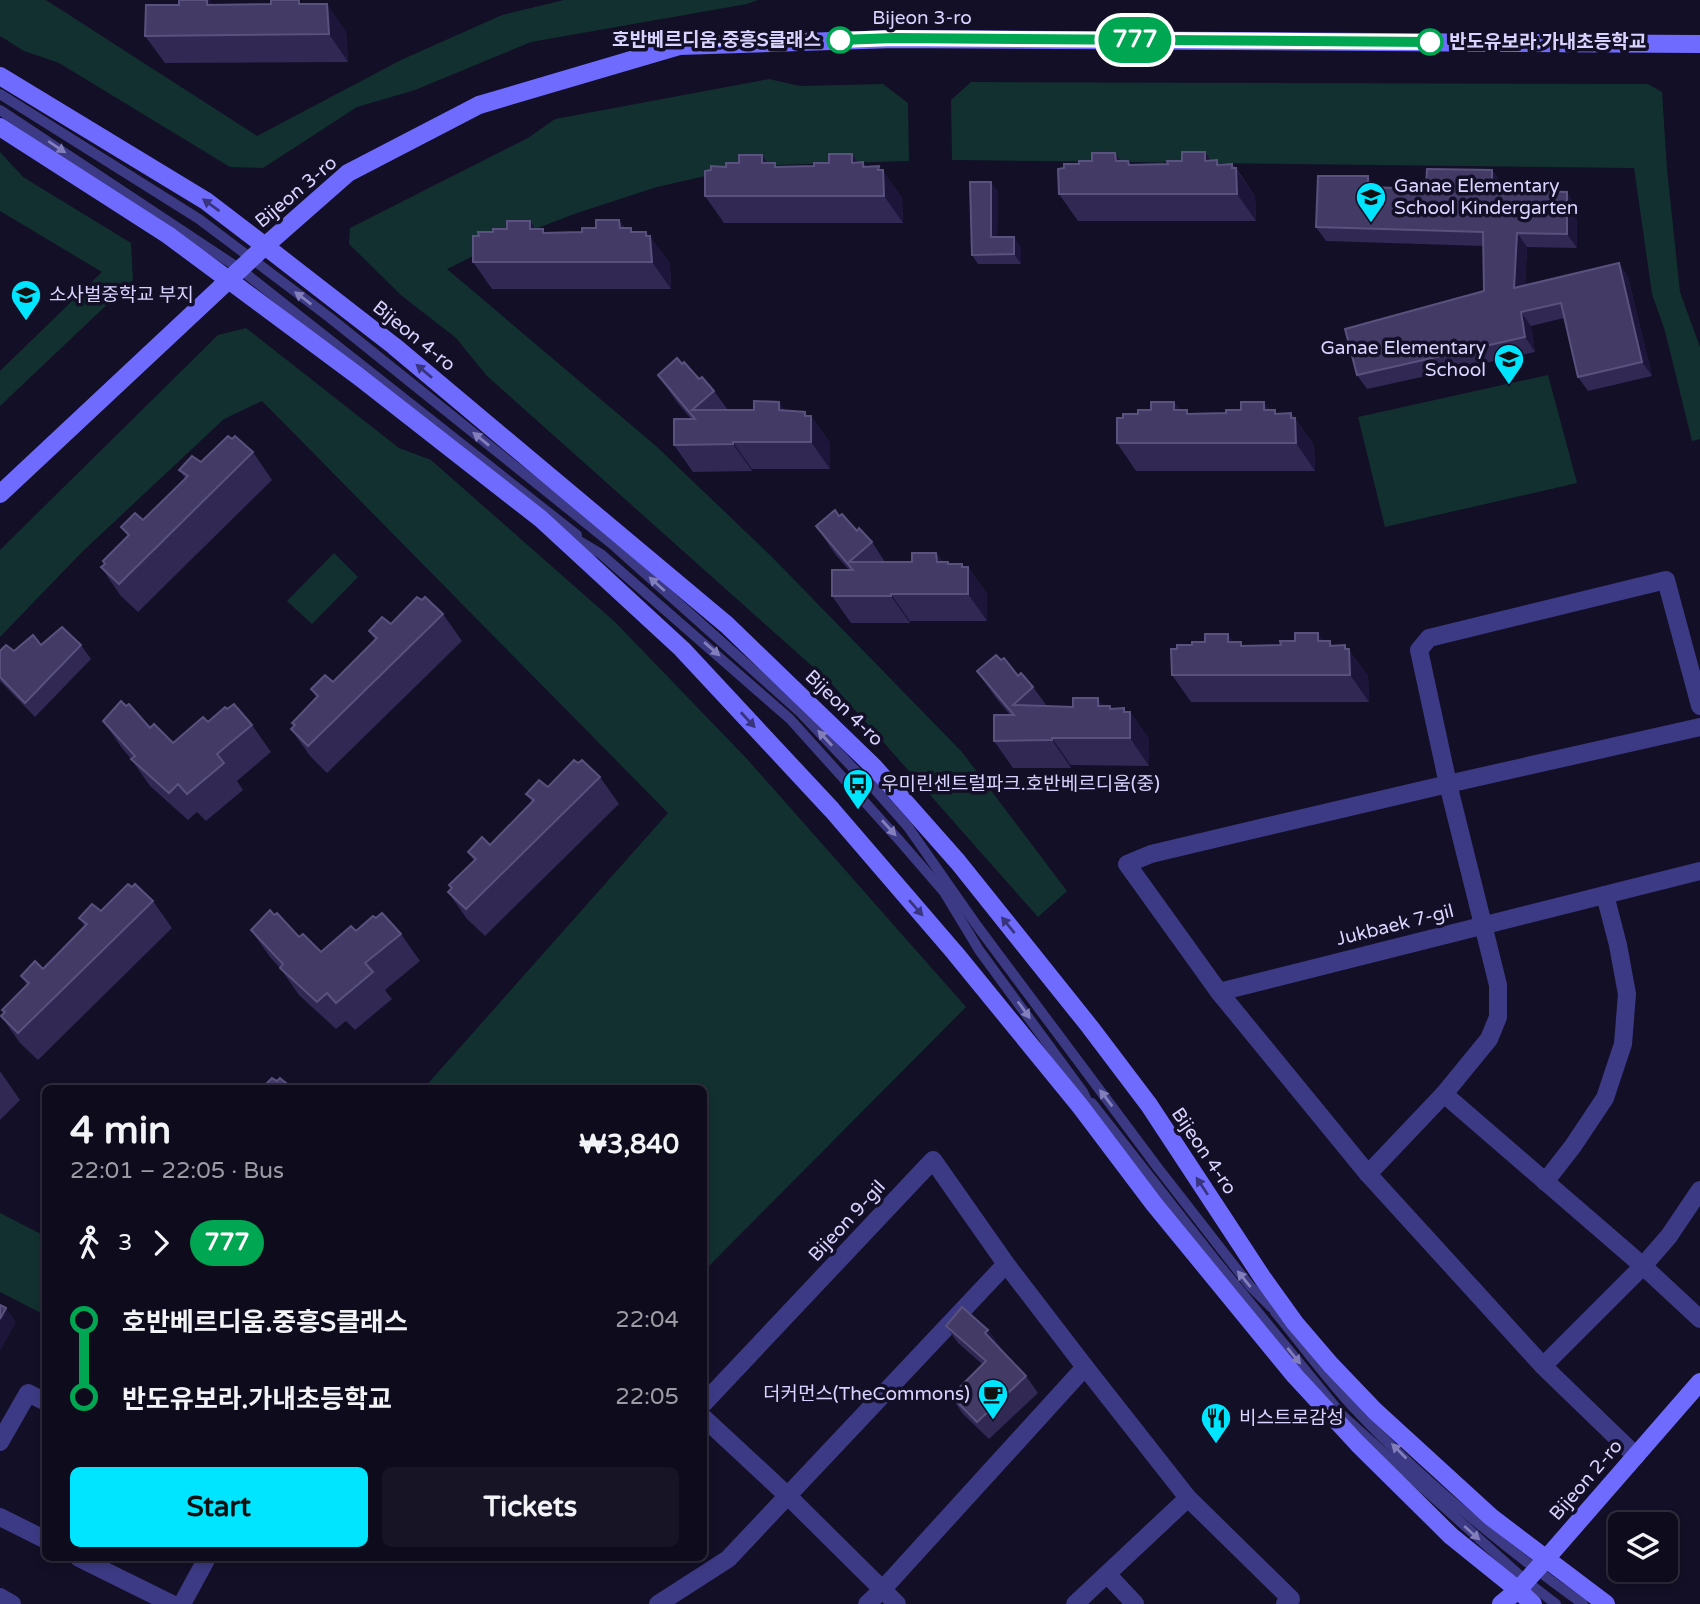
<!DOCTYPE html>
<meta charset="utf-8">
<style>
:root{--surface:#0e0b1c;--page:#171425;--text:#f1f3f6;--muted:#9b9ba3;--line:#2e2b3b;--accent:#00e5ff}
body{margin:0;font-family:"Varela Round","Noto Sans KR",sans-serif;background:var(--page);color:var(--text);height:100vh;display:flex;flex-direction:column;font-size:26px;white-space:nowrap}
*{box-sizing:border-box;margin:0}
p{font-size:23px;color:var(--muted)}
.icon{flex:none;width:38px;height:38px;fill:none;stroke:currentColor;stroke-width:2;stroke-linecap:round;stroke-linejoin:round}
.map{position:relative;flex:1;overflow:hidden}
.panel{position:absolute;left:42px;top:1085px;width:665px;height:476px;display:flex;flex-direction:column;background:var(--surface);border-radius:10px;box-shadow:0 4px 10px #0003,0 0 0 2px var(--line)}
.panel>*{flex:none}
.badge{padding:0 14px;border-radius:23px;font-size:24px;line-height:46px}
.controls{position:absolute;left:1608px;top:1512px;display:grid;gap:14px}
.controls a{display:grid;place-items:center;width:70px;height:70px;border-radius:10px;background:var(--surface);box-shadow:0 4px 10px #0003,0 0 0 2px var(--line);font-size:35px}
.map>.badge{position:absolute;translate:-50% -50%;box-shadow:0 0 0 4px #fff}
.legs{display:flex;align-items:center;gap:10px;height:77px;padding:0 28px;font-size:23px}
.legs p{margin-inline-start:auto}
.head{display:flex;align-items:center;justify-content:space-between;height:119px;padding:0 28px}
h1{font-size:38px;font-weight:700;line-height:52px}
.button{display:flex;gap:14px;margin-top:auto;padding:14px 28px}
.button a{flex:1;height:80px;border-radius:10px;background:var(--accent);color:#111;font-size:28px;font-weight:700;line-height:80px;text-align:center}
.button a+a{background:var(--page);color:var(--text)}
ul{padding:0 28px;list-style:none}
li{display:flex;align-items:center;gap:24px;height:77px;font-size:26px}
li i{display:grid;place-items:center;width:10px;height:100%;margin:0 9px;background:currentColor}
li i::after{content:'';width:18px;height:18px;margin:-9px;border:5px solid;border-radius:50%;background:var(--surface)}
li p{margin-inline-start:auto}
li:first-child i{background:linear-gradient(#0000 50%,currentColor 0)}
li:last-child i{background:linear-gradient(currentColor 50%,#0000 0)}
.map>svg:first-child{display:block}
</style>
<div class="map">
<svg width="1700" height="1604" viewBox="0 0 1700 1604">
<rect width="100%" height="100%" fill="#130f26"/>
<g fill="#12302f">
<polygon points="0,0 46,0 257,136 401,60 502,15 564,0 758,0 747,4 531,42 415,90 357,107 263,168 230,167 59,63 24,51 0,36"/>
<polygon points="769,79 800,86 883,84 908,103 909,161 750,166 705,176 657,187 577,213 506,240 447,269 656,446 772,557 962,752 1067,891 1038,917 831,683 487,376 456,338 402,296 349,244 350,228 528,138 555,119"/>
<polygon points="971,82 1648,84 1662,92 1667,169 1680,292 1700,347 1700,439 1692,441 1665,331 1652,294 1634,168 952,160 951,100"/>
<polygon points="0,152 23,177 131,243 133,280 0,406 0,371 102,272 0,211"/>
<polygon points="246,328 399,448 431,460 615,622 748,760 966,1007 704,1271 704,1088 424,1088 668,813 262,401 224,419 82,552 0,637 0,550 218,335"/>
<polygon points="1548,375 1577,483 1385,527 1358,417"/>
<polygon points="334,553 358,577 312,624 287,601"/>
<polygon points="0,1213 45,1236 45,1315 0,1292"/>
</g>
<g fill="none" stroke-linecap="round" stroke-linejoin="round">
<g stroke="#3d3a85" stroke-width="10">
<polyline points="0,94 199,219 329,317 612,544 800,712 871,787"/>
<polyline points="0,110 240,269 577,535"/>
<polyline points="566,533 601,554 790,719 899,840 944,892 979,950 1083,1092 1093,1113"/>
<polyline points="870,784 908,827 978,927 1158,1168 1250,1286 1271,1307 1283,1315"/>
<polyline points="1092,1103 1216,1261 1342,1415 1526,1581 1556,1604"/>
<path d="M1275 1312C1301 1343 1325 1377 1353 1407 1422 1481 1501 1545 1583 1604"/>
</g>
<g stroke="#3d3a85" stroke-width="18">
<polyline points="1219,992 1700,871"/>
<polyline points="1444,1094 1643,1266 1700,1319"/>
<polyline points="1368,1174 1444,1094 1489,1039 1498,1017 1498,985 1448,784 1419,650 1429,638 1666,580 1700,706"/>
<polyline points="1545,1182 1573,1146 1605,1098 1623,1044 1627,994 1618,945 1605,895"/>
<polyline points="1543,1366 1643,1266 1669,1236 1700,1190"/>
<polyline points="704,1403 933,1160 1006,1264 1085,1367 1188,1498 1291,1599 1285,1604"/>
<polyline points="704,1418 789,1497 897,1604"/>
<polyline points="0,1442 28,1393 46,1402"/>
<polyline points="1636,1456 1543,1366 1368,1174 1219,992 1127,864 1151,854 1235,834 1448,784 1700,727"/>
<polyline points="0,1517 46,1540"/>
<polyline points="79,1558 172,1604"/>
<polyline points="1107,1574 1135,1604"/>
<polyline points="0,1597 12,1604"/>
<polyline points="182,1604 207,1558"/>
<polyline points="658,1604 728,1559 1006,1264"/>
<polyline points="867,1604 882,1590 1085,1367"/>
<polyline points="1075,1604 1188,1498"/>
</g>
<g stroke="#6f6bff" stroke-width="18">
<polyline points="0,76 206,201 265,246 394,346 727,625 874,767 958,862 1090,1027 1149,1105 1262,1277 1295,1323 1331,1365 1375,1411 1491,1517 1606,1604"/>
<polyline points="0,127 168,235 358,376 541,519 682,649 832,810 955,953 1080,1106 1154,1204 1295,1376 1358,1444 1451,1536 1518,1590 1533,1604"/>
<polyline points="0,494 265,246 348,173 479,105 679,46 894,39 1700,44"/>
<polyline points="1501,1604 1518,1590 1545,1560 1700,1382"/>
</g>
</g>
<g fill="#312854">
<polygon points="305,4 346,31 348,62 165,63 145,36 213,5"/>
<polygon points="1205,152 1211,160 1217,160 1220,165 1232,164 1236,168 1255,196 1256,221 1078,221 1059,194 1079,164 1121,161 1131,165 1168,164 1182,161"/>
<polygon points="852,154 858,162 863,162 866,167 882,170 902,198 903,223 724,223 705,196 711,170 726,167 768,163 778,167 814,166 829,163"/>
<polygon points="1492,170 1502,184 1502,191 1576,206 1577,248 1527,247 1525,286 1619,263 1628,277 1652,376 1588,391 1578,377 1564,318 1531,326 1535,352 1367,389 1357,375 1484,291 1483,246 1326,241 1316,227 1376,187 1426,189"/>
<polygon points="998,191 997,237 1021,247 1021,264 978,264 972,255"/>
<polygon points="619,220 625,228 634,232 646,232 670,263 671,289 492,289 473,262 493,232 535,229 545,233 582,232 596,228"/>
<polygon points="682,364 714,391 728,410 754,410 779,402 785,411 811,416 830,443 830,469 752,469 752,471 693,472 674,445 691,419 677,402 658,375"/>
<polygon points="1174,402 1180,410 1190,414 1226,413 1269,410 1278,414 1291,413 1314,445 1315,471 1136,471 1117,443 1123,418 1151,410"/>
<polygon points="253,452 272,480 138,612 120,595 101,567 105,564 103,561 128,536 121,527 143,520 185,478 179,470 201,462"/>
<polygon points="839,516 872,542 885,562 912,562 936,553 943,562 948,562 950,564 968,567 987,594 987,621 910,621 910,623 851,623 832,596 849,570 835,554 816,526"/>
<polygon points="443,614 462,641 327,773 310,756 291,729 294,726 292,723 317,698 311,689 333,682 375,640 369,631 391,624"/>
<polygon points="1330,641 1333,646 1348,649 1368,676 1369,702 1191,702 1172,675 1177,649 1192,645 1234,642 1244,646 1281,645"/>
<polygon points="41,645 81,645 91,659 35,717 0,681 0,651 14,651"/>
<polygon points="1001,660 1033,687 1047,706 1110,706 1111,709 1124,708 1126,712 1130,712 1149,739 1149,766 1071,765 1071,768 1013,768 994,741 1010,715 996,698 977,671"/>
<polygon points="126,706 150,728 173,743 208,722 252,725 271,752 237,781 243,790 206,821 197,812 188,820 150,786 131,759 122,748 103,721"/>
<polygon points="578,763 600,777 619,804 485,936 467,919 448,892 451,889 449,885 474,861 468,852 490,845 532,802 526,794 548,787"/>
<polygon points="153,901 172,928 38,1060 20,1043 1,1016 4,1013 2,1010 27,985 21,976 43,969 85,927 79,918 101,911"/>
<polygon points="274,915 299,937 321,952 356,931 401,934 420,961 385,990 392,999 355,1030 346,1021 336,1029 299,995 280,968 270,957 251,930"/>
<polygon points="0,1071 20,1100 0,1120"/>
<polygon points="946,1326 988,1330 1000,1347 999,1348 1026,1376 1038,1393 989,1439 962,1413 951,1396 982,1364 958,1343"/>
</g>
<g fill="#1d163a">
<polygon points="207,0 210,0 226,23 207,5"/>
<polygon points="327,4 346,31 348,62 329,34"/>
<polygon points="1205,152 1224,179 1205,161"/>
<polygon points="1115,153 1134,180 1116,161"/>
<polygon points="852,154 871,181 852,163"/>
<polygon points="762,155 781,182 762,163"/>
<polygon points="1232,164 1255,196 1256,221 1237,194 1232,168"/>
<polygon points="879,166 902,198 903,223 884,196 878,170"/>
<polygon points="1492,170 1502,184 1501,204 1492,190"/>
<polygon points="1368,176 1378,190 1368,187"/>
<polygon points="991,182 998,191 997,246 991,237"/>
<polygon points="1567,192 1576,206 1577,248 1567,234"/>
<polygon points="619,220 638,247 620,228"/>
<polygon points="530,221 549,248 530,229"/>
<polygon points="646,232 670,263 671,289 652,262 646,236"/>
<polygon points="1517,233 1527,247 1524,302 1514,288"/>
<polygon points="1014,237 1021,247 1021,264 1014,254"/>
<polygon points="1619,263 1628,277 1652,376 1642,362"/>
<polygon points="1521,312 1531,326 1535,352 1525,337"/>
<polygon points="779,402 798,429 779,410"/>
<polygon points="1174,402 1193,429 1174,410"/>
<polygon points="1264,402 1283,429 1264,410"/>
<polygon points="805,412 811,421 811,416 830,443 830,469 811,442"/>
<polygon points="1291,413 1295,420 1295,418 1314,445 1315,471 1296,443"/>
<polygon points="733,442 752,469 752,471 733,444"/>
<polygon points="936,553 955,580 937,562"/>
<polygon points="962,564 968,572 968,567 987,594 987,621 968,594"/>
<polygon points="891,594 910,621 910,623 891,596"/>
<polygon points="1318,633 1337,660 1318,641"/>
<polygon points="1228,634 1247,661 1228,642"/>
<polygon points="1345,645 1368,676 1369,702 1350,675 1345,649"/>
<polygon points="1098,698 1117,725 1098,706"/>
<polygon points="1124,708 1130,717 1130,712 1149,739 1149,766 1130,738"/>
<polygon points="1052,738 1071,765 1071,768 1052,740"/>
<polygon points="6,1308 16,1322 0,1351 0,1319"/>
<polygon points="988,1330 1000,1347 997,1350 985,1333"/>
</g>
<g fill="#433a66" stroke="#5a527e" stroke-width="2">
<polygon points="179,0 207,0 207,5 271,4 271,0 299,0 299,4 327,4 329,34 145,36 146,5 179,5"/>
<polygon points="1182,152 1205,152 1205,161 1217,160 1217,165 1232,164 1232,168 1236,168 1237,194 1059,194 1058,169 1064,168 1064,164 1079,164 1079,161 1092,161 1092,153 1115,153 1116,161 1128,161 1129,165 1168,164 1167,161 1182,161"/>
<polygon points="829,154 852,154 852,163 863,162 863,167 879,166 878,170 883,170 884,196 705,196 705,171 711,170 711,166 726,167 726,163 739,163 739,155 762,155 762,163 775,163 775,167 814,166 814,163 829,163"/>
<polygon points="1427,169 1492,170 1492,190 1567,192 1567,234 1517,233 1514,288 1619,263 1642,362 1578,377 1561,303 1521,312 1525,337 1357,375 1345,329 1484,291 1483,232 1316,227 1318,176 1368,176 1368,187 1426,189"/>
<polygon points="970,182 991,182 991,237 1014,237 1014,254 972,255"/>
<polygon points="596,220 619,220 620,228 631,228 631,232 646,232 646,236 650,236 652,262 473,262 473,236 479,236 478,232 493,232 493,229 507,229 507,221 530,221 530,229 543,229 543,233 582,232 582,228 596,228"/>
<polygon points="677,358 682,364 684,362 699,379 702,377 714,391 692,410 754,410 754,401 779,402 779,410 805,412 805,416 811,416 811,442 733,442 733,444 674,445 674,419 695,419 658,375"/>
<polygon points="1151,402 1174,402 1174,410 1187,410 1187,414 1226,413 1226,410 1241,410 1241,402 1264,402 1264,410 1275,410 1275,414 1291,413 1291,418 1295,418 1296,443 1117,443 1117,418 1123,418 1123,414 1138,414 1138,410 1151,410"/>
<polygon points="228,436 232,439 235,436 253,452 119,584 101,567 105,564 103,561 129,535 121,527 135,513 143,520 188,476 179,470 192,456 201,462"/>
<polygon points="835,510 839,516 842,514 857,531 859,528 872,542 849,562 912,562 912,553 936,553 937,562 948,562 948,564 962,564 962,567 968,567 968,594 891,594 891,596 832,596 832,570 853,570 816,526"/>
<polygon points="417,597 422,600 425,597 443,614 308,746 291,729 295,725 292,723 318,696 311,689 325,675 333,682 377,638 369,631 382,617 391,624"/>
<polygon points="62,627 81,645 25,703 0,677 0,651 6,645 14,651 33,635 41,645"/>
<polygon points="1295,633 1318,633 1318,641 1330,641 1330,646 1345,645 1345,649 1349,649 1350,675 1172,675 1171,649 1177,649 1177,645 1192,645 1192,642 1205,642 1205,634 1228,634 1228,642 1241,642 1241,646 1281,645 1280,641 1295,641"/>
<polygon points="996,655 1001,660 1004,658 1018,676 1021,673 1033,687 1013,705 1073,707 1073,698 1098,698 1098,706 1110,706 1110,709 1124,708 1124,712 1130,712 1130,738 1052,738 1052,740 994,741 994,715 1014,715 977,671"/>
<polygon points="121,701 126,706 129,704 150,728 154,724 173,743 203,717 208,722 225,707 227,709 234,704 252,725 217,754 224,763 187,794 178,784 169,793 131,759 135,756 103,721"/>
<polygon points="574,760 578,763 582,760 600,777 466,909 448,892 452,888 449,885 476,859 468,852 482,837 490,845 534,800 526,794 539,780 548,787"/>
<polygon points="128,884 132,887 135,884 153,901 18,1033 1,1016 5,1012 2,1010 29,983 21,976 35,961 43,969 87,924 79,918 92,904 101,911"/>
<polygon points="270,910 274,915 277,913 299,937 303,934 321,952 351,926 356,931 373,916 376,918 382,913 401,934 365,963 373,972 336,1003 327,993 317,1002 280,968 283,964 251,930"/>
<polygon points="272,1078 277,1081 280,1078 292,1088 262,1088"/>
<polygon points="0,1305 6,1308 0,1319"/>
<polygon points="962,1307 988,1330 985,1333 1026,1376 977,1422 951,1396 986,1361 946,1326"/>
</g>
<defs><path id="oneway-solid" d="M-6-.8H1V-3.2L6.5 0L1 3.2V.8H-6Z" transform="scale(1.75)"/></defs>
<g fill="#837fbc">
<use href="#oneway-solid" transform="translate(57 147) rotate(34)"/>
<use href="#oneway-solid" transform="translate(303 298) rotate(-143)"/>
<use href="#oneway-solid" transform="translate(481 439) rotate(-141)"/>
<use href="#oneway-solid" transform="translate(657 584) rotate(-138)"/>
<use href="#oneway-solid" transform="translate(712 649) rotate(41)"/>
<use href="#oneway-solid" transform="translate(825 738) rotate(-133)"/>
<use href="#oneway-solid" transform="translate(889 828) rotate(48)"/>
<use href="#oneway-solid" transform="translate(1024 1010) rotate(54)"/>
<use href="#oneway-solid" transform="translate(1106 1098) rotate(-127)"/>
<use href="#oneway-solid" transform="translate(1244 1279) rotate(-129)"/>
<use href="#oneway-solid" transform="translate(1294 1356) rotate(51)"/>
<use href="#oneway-solid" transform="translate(1399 1451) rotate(-135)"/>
<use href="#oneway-solid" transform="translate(1472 1533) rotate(42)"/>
</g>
<g fill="#38347d">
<use href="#oneway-solid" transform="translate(211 205) rotate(-144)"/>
<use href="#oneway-solid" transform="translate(424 371) rotate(-140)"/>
<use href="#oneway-solid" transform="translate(748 720) rotate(47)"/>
<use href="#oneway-solid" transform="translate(916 908) rotate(49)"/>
<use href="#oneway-solid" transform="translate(1008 925) rotate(-129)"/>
<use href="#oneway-solid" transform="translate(1202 1186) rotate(-124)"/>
</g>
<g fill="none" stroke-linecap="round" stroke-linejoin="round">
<g stroke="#fff" stroke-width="16">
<polyline id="line-1" points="840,40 894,38 1430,42"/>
</g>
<use href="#line-1" stroke="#00a651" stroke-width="10"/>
</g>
<defs>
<g id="school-pin" transform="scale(1.575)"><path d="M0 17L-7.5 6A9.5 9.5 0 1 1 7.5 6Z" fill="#00e5ff" stroke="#130f26"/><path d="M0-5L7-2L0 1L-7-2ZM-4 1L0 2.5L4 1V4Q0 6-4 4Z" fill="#111"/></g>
<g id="bus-pin" transform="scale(1.575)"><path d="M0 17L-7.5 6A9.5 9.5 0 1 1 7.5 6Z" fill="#00e5ff" stroke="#130f26"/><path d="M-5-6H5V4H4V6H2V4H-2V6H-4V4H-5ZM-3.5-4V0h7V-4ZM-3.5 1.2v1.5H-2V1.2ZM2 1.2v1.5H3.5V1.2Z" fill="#111"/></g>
<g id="cafe-pin" transform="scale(1.575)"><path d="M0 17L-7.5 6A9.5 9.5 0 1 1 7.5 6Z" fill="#00e5ff" stroke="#130f26"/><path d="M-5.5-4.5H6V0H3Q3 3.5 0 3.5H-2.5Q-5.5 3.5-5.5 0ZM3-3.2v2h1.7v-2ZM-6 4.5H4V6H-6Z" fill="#111"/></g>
<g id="restaurant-pin" transform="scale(1.575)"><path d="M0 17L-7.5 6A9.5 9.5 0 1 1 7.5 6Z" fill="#00e5ff" stroke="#130f26"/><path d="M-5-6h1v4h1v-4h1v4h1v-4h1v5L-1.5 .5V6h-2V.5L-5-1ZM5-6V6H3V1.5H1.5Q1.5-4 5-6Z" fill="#111"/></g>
</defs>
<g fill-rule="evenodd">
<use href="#school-pin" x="1371" y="197"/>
<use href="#school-pin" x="26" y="295"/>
<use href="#school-pin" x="1509" y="359"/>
<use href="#bus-pin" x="858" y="784"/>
<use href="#cafe-pin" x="993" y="1394"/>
<use href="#restaurant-pin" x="1216" y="1418"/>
</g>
<g fill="#fff" stroke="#00a651" stroke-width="3.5">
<circle cx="840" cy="40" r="12"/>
<circle cx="1430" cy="42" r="12"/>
</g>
<g text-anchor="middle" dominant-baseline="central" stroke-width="7" stroke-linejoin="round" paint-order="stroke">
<g font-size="19" fill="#d9d4ff" stroke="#130f26">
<text x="922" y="18">Bijeon 3-ro</text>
<text transform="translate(296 192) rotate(-40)">Bijeon 3-ro</text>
<text transform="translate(414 336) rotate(39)">Bijeon 4-ro</text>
<text transform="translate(844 708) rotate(44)">Bijeon 4-ro</text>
<text transform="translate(1395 925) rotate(-14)">Jukbaek 7-gil</text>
<text transform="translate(1204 1151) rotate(56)">Bijeon 4-ro</text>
<text transform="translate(847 1221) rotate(-47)">Bijeon 9-gil</text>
<text transform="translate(1586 1480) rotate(-49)">Bijeon 2-ro</text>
</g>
<g font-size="19" font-weight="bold" fill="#d9d4ff" stroke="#130f26" text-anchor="end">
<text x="821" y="40">호반베르디움.중흥S클래스</text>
<text x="1449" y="42" text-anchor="start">반도유보라.가내초등학교</text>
</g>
<g font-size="19" fill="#d9d4ff" stroke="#130f26" text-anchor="start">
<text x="1394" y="186">Ganae Elementary<tspan x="1394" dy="22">School Kindergarten</tspan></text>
<text x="49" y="295">소사벌중학교 부지</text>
<text x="1486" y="348" text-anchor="end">Ganae Elementary<tspan x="1486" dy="22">School</tspan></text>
<text x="881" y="784">우미린센트럴파크.호반베르디움(중)</text>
<text x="970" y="1394" text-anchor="end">더커먼스(TheCommons)</text>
<text x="1239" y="1418">비스트로감성</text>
</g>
</g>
</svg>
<div class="controls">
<a><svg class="icon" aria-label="layers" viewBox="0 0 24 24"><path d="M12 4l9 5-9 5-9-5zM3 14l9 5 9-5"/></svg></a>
</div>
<b class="badge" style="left:1135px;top:40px;background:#00a651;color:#fff">777</b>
<section class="panel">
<div class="head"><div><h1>4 min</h1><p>22:01 – 22:05 · Bus</p></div><b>₩3,840</b></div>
<div class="legs"><svg class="icon" aria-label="walk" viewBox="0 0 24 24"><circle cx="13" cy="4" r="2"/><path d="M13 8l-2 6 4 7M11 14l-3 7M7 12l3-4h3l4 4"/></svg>3<svg class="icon" aria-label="forward" viewBox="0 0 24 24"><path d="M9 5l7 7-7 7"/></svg><b class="badge" style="background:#00a651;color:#fff">777</b></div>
<ul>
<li><i style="color:#00a651"></i><b>호반베르디움.중흥S클래스</b><p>22:04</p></li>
<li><i style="color:#00a651"></i><b>반도유보라.가내초등학교</b><p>22:05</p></li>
</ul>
<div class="button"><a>Start</a><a>Tickets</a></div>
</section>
</div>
